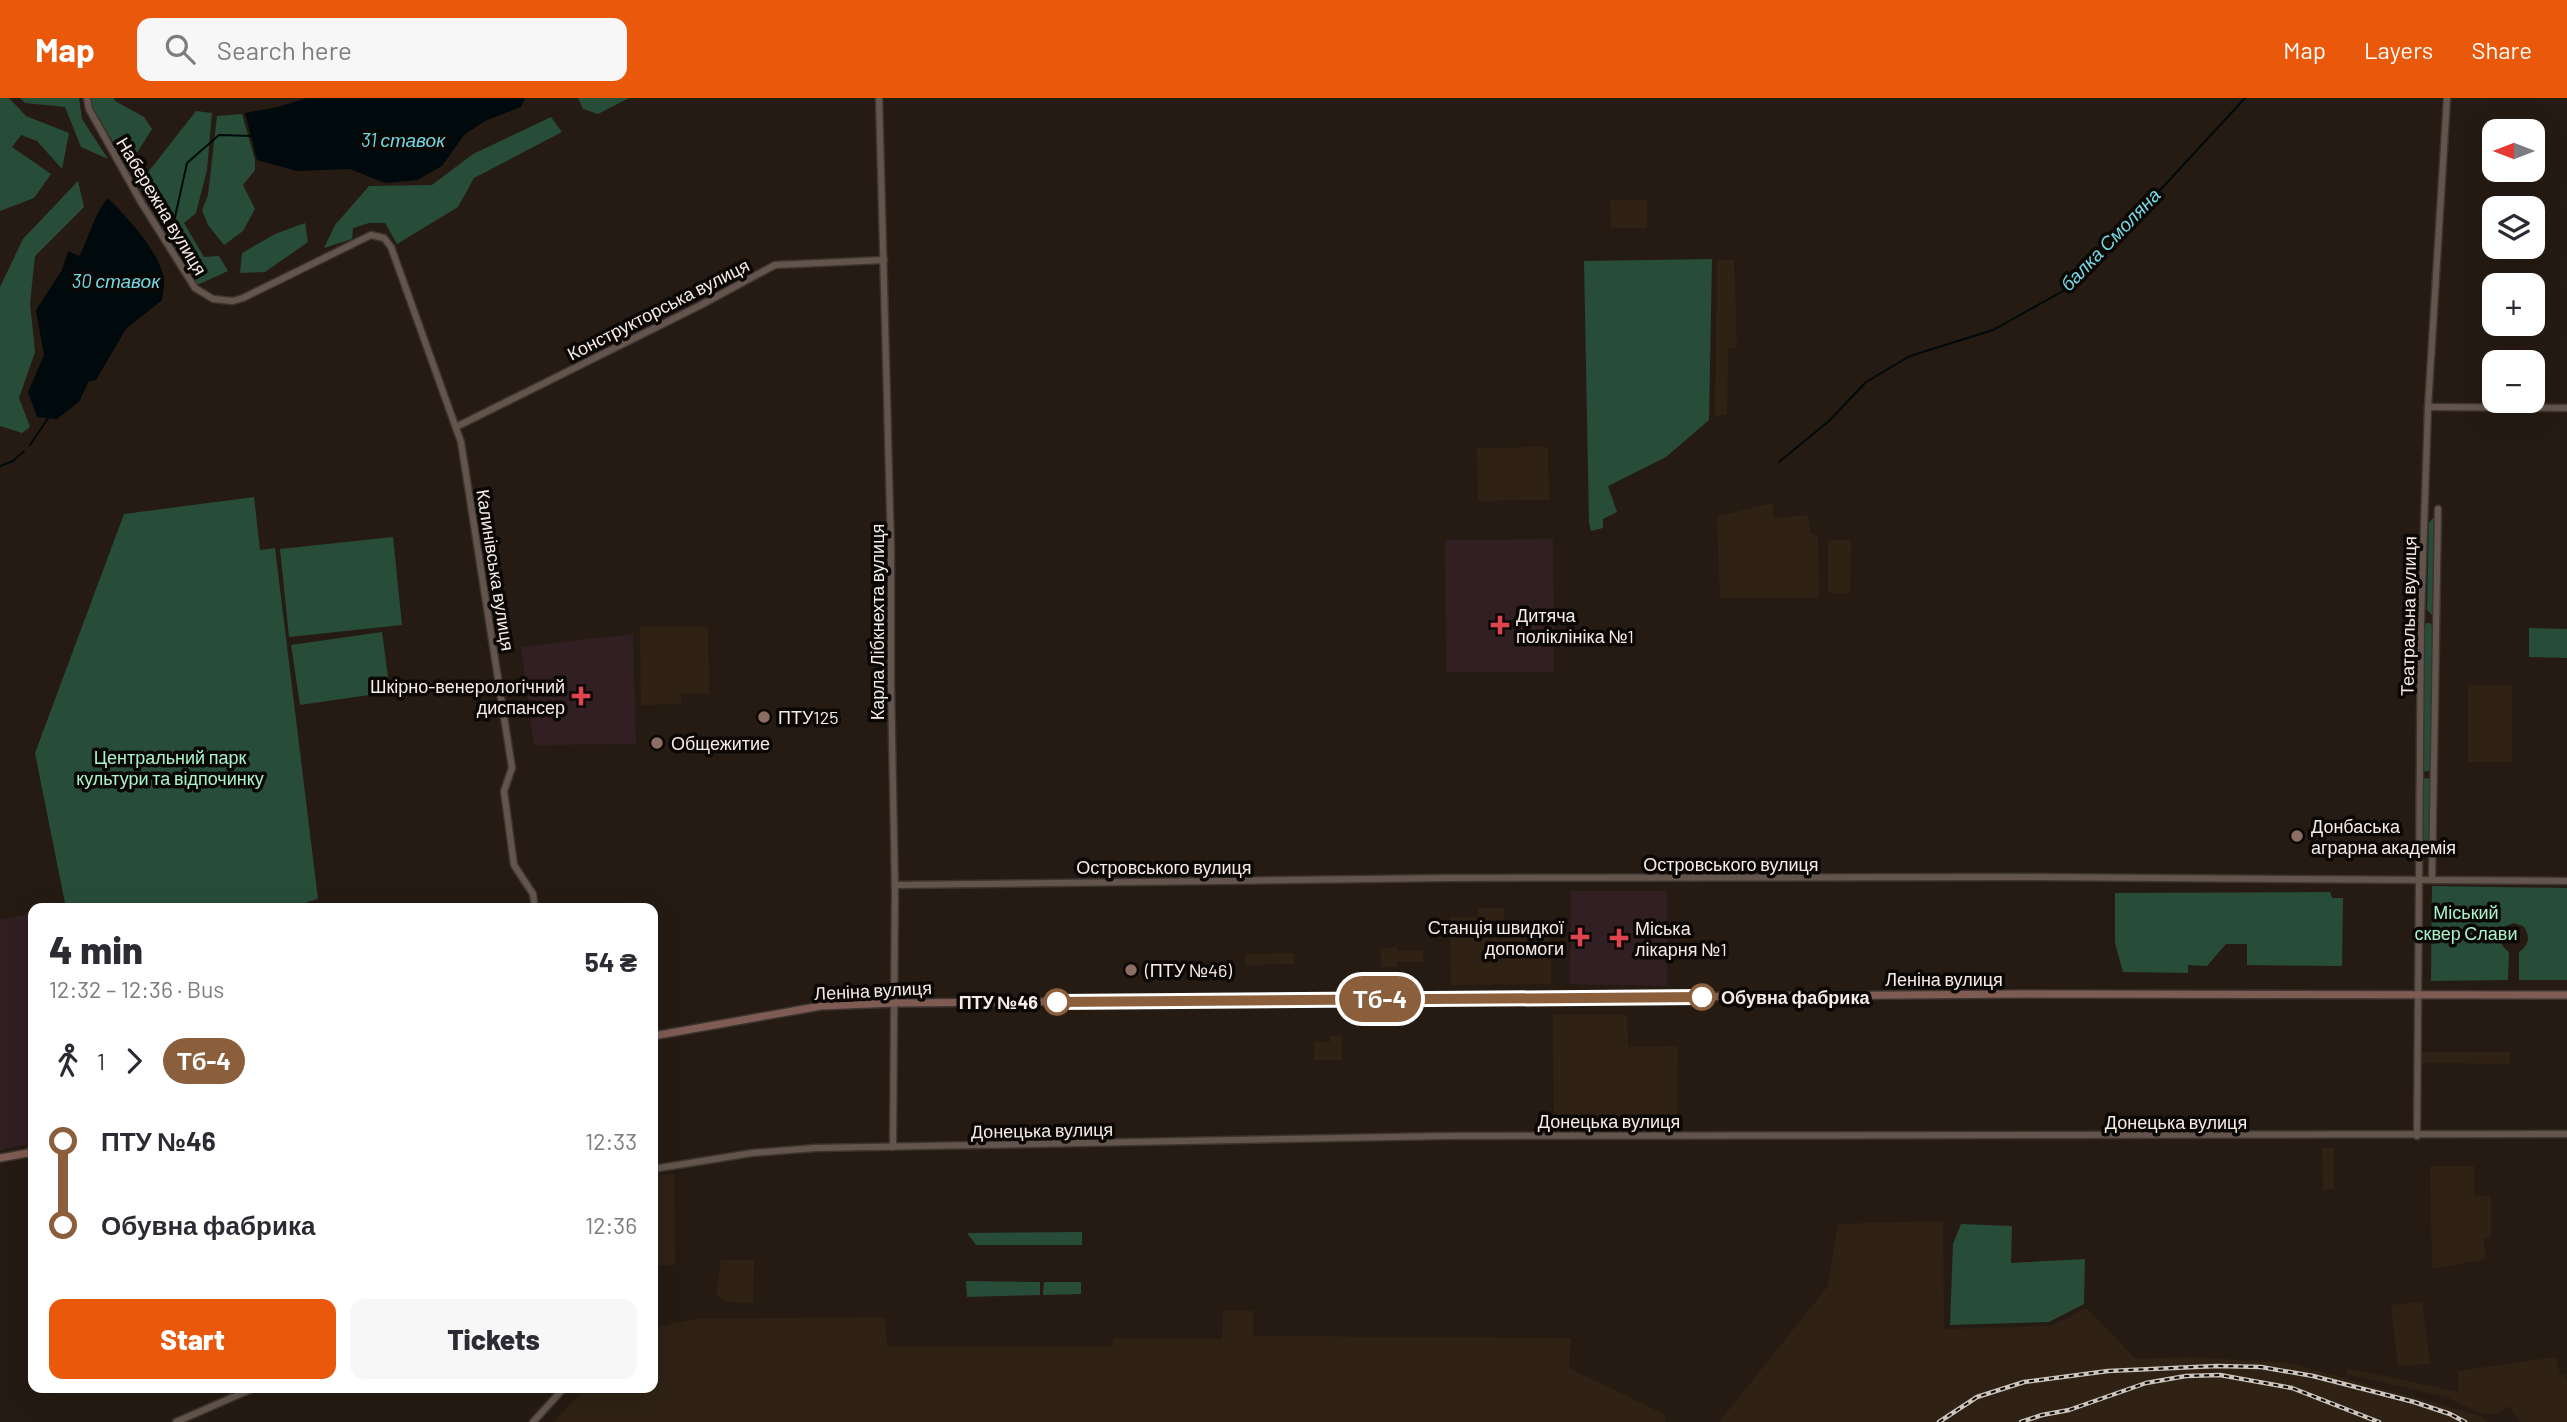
<!DOCTYPE html>
<meta charset="utf-8">
<style>
:root{--surface:#fff;--page:#f7f7f7;--text:#2b2b33;--muted:#7c7c81;--accent:#ea580c}
body{margin:0;font-family:Barlow,sans-serif;background:var(--page);color:var(--text);height:100vh;display:flex;flex-direction:column;font-size:26px;white-space:nowrap}
*{box-sizing:border-box;margin:0}
p{font-size:23px;color:var(--muted)}
.icon{flex:none;width:38px;height:38px;fill:none;stroke:currentColor;stroke-width:2;stroke-linecap:round;stroke-linejoin:round}
.map{position:relative;flex:1;overflow:hidden}
.side{position:absolute;left:28px;top:805px;width:630px;height:490px;display:flex;flex-direction:column;background:var(--surface);border-radius:14px;box-shadow:0 7px 28px #0002}
.side>*{flex:none}
.badge{padding:0 14px;border-radius:23px;font-size:24px;line-height:46px}
.needle{width:46px;rotate:270deg}
.buttons{position:absolute;left:2482px;top:21px;display:grid;gap:14px}
.buttons a{display:grid;place-items:center;width:63px;height:63px;border-radius:14px;background:var(--surface);box-shadow:0 7px 28px #0002;font-size:35px}
.map>.badge{position:absolute;translate:-50% -50%;box-shadow:0 0 0 4px #fff}
.legs{display:flex;align-items:center;gap:10px;height:77px;padding:0 21px;font-size:23px}
.legs p{margin-inline-start:auto}
.head{display:flex;align-items:center;justify-content:space-between;height:119px;padding:0 21px}
h1{font-size:38px;font-weight:800;line-height:52px}
.action{display:flex;gap:14px;margin-top:auto;padding:14px 21px}
.action a{flex:1;height:80px;border-radius:14px;background:var(--accent);color:#fff;font-size:28px;font-weight:800;line-height:80px;text-align:center}
.action a+a{background:var(--page);color:var(--text)}
ul{padding:0 21px;list-style:none}
li{display:flex;align-items:center;gap:24px;height:84px;font-size:26px}
li i{display:grid;place-items:center;width:10px;height:100%;margin:0 9px;background:currentColor}
li i::after{content:'';width:18px;height:18px;margin:-9px;border:5px solid;border-radius:50%;background:var(--surface)}
li p{margin-inline-start:auto}
li:first-child i{background:linear-gradient(#0000 50%,currentColor 0)}
li:last-child i{background:linear-gradient(currentColor 50%,#0000 0)}
header{display:flex;align-items:center;gap:42px;box-sizing:border-box;height:98px;padding:0 35px;background:var(--accent);color:#fff}
header strong{font-size:33px}
nav{display:flex;gap:38px;margin-inline-start:auto;font-size:24px}
.search{width:490px;height:63px;background:var(--page);display:flex;align-items:center;gap:18px;box-sizing:border-box;padding:0 24px;border-radius:14px;color:var(--muted);font-size:26px}
.map>svg:first-child{display:block}
</style>
<header>
<strong>Map</strong>
<div class="search"><svg class="icon" aria-label="search" viewBox="0 0 24 24"><circle cx="10" cy="10" r="6"/><path d="M15 15l6 6"/></svg>Search here</div>
<nav><a>Map</a><a>Layers</a><a>Share</a></nav>
</header>
<div class="map">
<svg width="2567" height="1324" viewBox="0 0 2567 1324">
<rect width="100%" height="100%" fill="#261b13"/>
<g fill="#2f2215">
<polygon points="1610,102 1647,102 1647,130 1611,130"/>
<polygon points="1717,162 1734,162 1737,249 1728,251 1727,317 1715,318"/>
<polygon points="1548,349 1549,402 1478,403 1477,350"/>
<polygon points="1772,405 1774,420 1808,417 1810,434 1818,439 1819,500 1720,500 1717,419"/>
<polygon points="1828,442 1851,442 1850,495 1828,495"/>
<polygon points="640,528 708,529 709,595 681,596 681,606 641,607"/>
<rect x="2468" y="587" width="44" height="77"/>
<polygon points="1478,810 1504,810 1504,827 1550,827 1551,886 1451,887 1450,819 1478,819"/>
<polygon points="1397,849 1397,853 1423,853 1423,864 1397,864 1397,869 1381,869 1380,850"/>
<polygon points="1294,855 1294,866 1245,867 1245,856"/>
<polygon points="1553,917 1627,917 1628,949 1678,948 1677,1034 1554,1035"/>
<polygon points="1342,937 1342,962 1314,962 1314,944 1330,944 1330,938"/>
<polygon points="2421,954 2510,954 2510,966 2421,965"/>
<polygon points="2322,1050 2334,1050 2334,1091 2323,1091"/>
<polygon points="2430,1068 2474,1068 2474,1097 2491,1098 2491,1140 2483,1141 2486,1161 2432,1171"/>
<polygon points="674,1075 675,1167 653,1167 653,1078"/>
<polygon points="1943,1123 1944,1231 2051,1228 2086,1210 2136,1261 2190,1259 2290,1265 2480,1318 2488,1324 1719,1324 1828,1188 1838,1126"/>
<polygon points="721,1162 754,1162 753,1205 726,1204 716,1197"/>
<polygon points="2422,1204 2430,1266 2398,1268 2391,1207"/>
<polygon points="1223,1213 1253,1213 1253,1238 1571,1240 1569,1270 1664,1316 1666,1324 553,1324 586,1290 653,1290 653,1230 694,1221 885,1219 887,1249 1112,1249 1113,1240 1222,1241"/>
<polygon points="2556,1259 2559,1277 2565,1276 2567,1285 2567,1324 2520,1324 2508,1308 2494,1317 2476,1313 2446,1299 2346,1276 2347,1270 2458,1294 2458,1273"/>
</g>
<g fill="#311f23">
<polygon points="1553,441 1554,574 1446,574 1445,442"/>
<polygon points="633,536 636,646 534,647 521,549"/>
<polygon points="1571,793 1667,793 1667,888 1570,886"/>
<polygon points="33,815 33,1045 0,1052 0,822"/>
</g>
<g fill="#274d38">
<polygon points="0,0 9,0 26,18 69,35 62,71 37,43 21,37 12,49 51,76 34,100 0,113"/>
<polygon points="20,0 79,0 82,21 108,61 81,49 65,9 25,5"/>
<polygon points="91,0 114,0 115,3 144,19 152,31 128,69 93,10"/>
<polygon points="578,0 629,0 598,16 583,11"/>
<polygon points="196,13 212,15 207,72 196,115 184,125 204,159 219,158 228,173 197,187 138,87"/>
<polygon points="242,16 255,62 255,72 243,87 255,111 243,133 224,147 208,127 202,112 208,97 217,18"/>
<polygon points="551,19 562,34 474,80 458,109 397,146 385,125 369,125 353,130 352,141 324,150 335,127 369,88 432,87 473,56"/>
<polygon points="78,83 84,109 35,158 30,205 35,254 19,300 30,329 22,335 0,328 0,189 23,141"/>
<polygon points="305,125 308,144 265,174 240,175 242,155 275,136"/>
<polygon points="1712,161 1709,322 1666,359 1608,388 1617,414 1603,421 1603,430 1591,433 1589,424 1584,163"/>
<polygon points="254,399 260,452 275,450 318,801 307,804 307,810 66,810 35,655 124,416"/>
<polygon points="2433,420 2435,420 2433,518 2427,512 2429,425"/>
<polygon points="393,439 402,527 289,539 280,451"/>
<polygon points="2427,525 2430,525 2433,529 2431,671 2426,674 2422,670 2423,529"/>
<polygon points="2529,530 2567,531 2567,560 2529,559"/>
<polygon points="382,534 390,594 300,607 291,547"/>
<polygon points="2425,680 2431,681 2429,757 2426,758 2422,755 2422,683"/>
<path d="M2432 788 2567 790V882H2519V854C2529 848 2531 837 2523 828L2514 825 2505 828C2497 837 2499 847 2509 854L2508 882 2431 883Z"/>
<polygon points="2330,794 2332,800 2343,800 2342,868 2247,867 2247,846 2226,846 2207,868 2188,867 2188,875 2123,874 2115,845 2115,795"/>
<polygon points="1961,1126 2012,1128 2011,1165 2085,1161 2084,1206 2049,1224 1950,1227 1953,1146"/>
<polygon points="1082,1134 1082,1147 976,1147 967,1135"/>
<polygon points="966,1183 1040,1184 1040,1197 967,1199"/>
<polygon points="1044,1184 1081,1184 1081,1196 1043,1197"/>
</g>
<g fill="#00090b">
<polygon points="307,0 525,0 521,9 485,23 464,37 442,68 417,82 385,85 350,71 297,73 257,62 245,15 278,9"/>
<path d="M108 100C126 118 164 158 164 185 164 190 163 196 162 202L126 231 96 282 89 283 79 304 57 321 37 319 28 294 44 257 36 212 62 172 68 153 79 158C90 139 93 117 108 100Z"/>
</g>
<g fill="none" stroke-linecap="round" stroke-linejoin="round">
<g stroke="#00090b" stroke-width="2">
<polyline points="173,128 187,65 219,37 251,38"/>
<polyline points="30,347 49,319"/>
<polyline points="1779,364 1829,323 1866,284 1910,258 1993,232 2063,193 2139,115 2245,0"/>
<polyline points="0,368 13,363 24,353"/>
</g>
<g stroke="#3d3430" stroke-width="9">
<g id="tertiary">
<polyline points="87,0 89,11 141,104 195,190 213,201 233,203 243,200 371,137 384,140 391,149 461,344 512,670 504,693 514,767 533,796 535,810"/>
<polyline points="879,0 891,451 891,587 895,791 893,1049"/>
<polyline points="2428,309 2567,310"/>
<polyline points="456,329 701,207 775,167 884,162"/>
<polyline points="2432,782 2438,411"/>
<polyline points="895,787 1444,780 2025,779 2567,783"/>
<polyline points="2417,1038 2421,520 2428,309 2447,0"/>
<polyline points="653,1071 752,1055 815,1050 1444,1038 2567,1036"/>
<polyline points="176,1324 254,1290"/>
<polyline points="533,1324 564,1290"/>
</g>
</g>
<g stroke="#3d3430" stroke-width="10">
<g id="secondary">
<polyline points="653,938 821,908 895,905 2021,896 2567,897"/>
<polyline points="0,1060 33,1054"/>
</g>
</g>
<use href="#tertiary" stroke="#63554c" stroke-width="6"/>
<use href="#secondary" stroke="#7e5c53" stroke-width="7"/>
<g stroke="#ccc4bd" stroke-width="4.5">
<g id="rail">
<polyline points="1939,1324 1977,1299 2024,1284 2108,1273 2217,1268 2261,1269 2313,1278 2414,1304 2450,1316 2465,1324"/>
<polyline points="2021,1324 2042,1317 2069,1312 2146,1285 2186,1278 2220,1277 2292,1290 2379,1324"/>
</g>
</g>
<use href="#rail" stroke="#0b0704" stroke-width="2" stroke-dasharray="5" stroke-linecap="butt"/>
</g>
<g fill="none" stroke-linecap="round" stroke-linejoin="round">
<g stroke="#fff" stroke-width="16">
<polyline id="line-1" points="1057,904 1702,899"/>
</g>
<use href="#line-1" stroke="#8b5e3c" stroke-width="10"/>
</g>
<g fill="#e0444e" stroke="#0b0704" stroke-width="2.5">
<path d="M1496.5 516.5h7v7h7v7h-7v7h-7v-7h-7v-7h7z"/>
<path d="M577.5 587.5h7v7h7v7h-7v7h-7v-7h-7v-7h7z"/>
<path d="M1576.5 828.5h7v7h7v7h-7v7h-7v-7h-7v-7h7z"/>
<path d="M1615.5 829.5h7v7h7v7h-7v7h-7v-7h-7v-7h7z"/>
</g>
<g fill="#8d6e63" stroke="#0b0704" stroke-width="2.5">
<circle cx="764" cy="619" r="7"/>
<circle cx="657" cy="645" r="7"/>
<circle cx="2297" cy="738" r="7"/>
<circle cx="1131" cy="872" r="7"/>
</g>
<g fill="#fff" stroke="#8b5e3c" stroke-width="3.5">
<circle cx="1702" cy="899" r="12"/>
<circle cx="1057" cy="904" r="12"/>
</g>
<g text-anchor="middle" dominant-baseline="central" stroke-width="7" stroke-linejoin="round" paint-order="stroke">
<g font-size="18" fill="#f4ece6" stroke="#0b0704">
<text transform="translate(162 108) rotate(59)">Набережна вулиця</text>
<text transform="translate(658 211) rotate(-27)">Конструкторська вулиця</text>
<text transform="translate(496 472) rotate(81)">Калинівська вулиця</text>
<text transform="translate(2408 518) rotate(-89)">Театральна вулиця</text>
<text transform="translate(877 524) rotate(-90)">Карла Лібкнехта вулиця</text>
<text x="1731" y="766">Островського вулиця</text>
<text x="1164" y="769">Островського вулиця</text>
<text x="1944" y="881">Леніна вулиця</text>
<text transform="translate(873 892) rotate(-3)">Леніна вулиця</text>
<text x="1609" y="1023">Донецька вулиця</text>
<text x="2176" y="1024">Донецька вулиця</text>
<text transform="translate(1042 1032) rotate(-1)">Донецька вулиця</text>
</g>
<g font-size="18" fill="#f4ece6" stroke="#0b0704" text-anchor="start">
<text x="1516" y="517">Дитяча<tspan x="1516" dy="21">поліклініка №1</tspan></text>
<text x="565" y="588" text-anchor="end">Шкірно-венерологічний<tspan x="565" dy="21">диспансер</tspan></text>
<text x="778" y="619">ПТУ125</text>
<text x="671" y="645">Общежитие</text>
<text x="2311" y="728">Донбаська<tspan x="2311" dy="21">аграрна академія</tspan></text>
<text x="1564" y="829" text-anchor="end">Станція швидкої<tspan x="1564" dy="21">допомоги</tspan></text>
<text x="1635" y="830">Міська<tspan x="1635" dy="21">лікарня №1</tspan></text>
<text x="1145" y="872">(ПТУ №46)</text>
</g>
<g font-size="18" fill="#a9f4c9" stroke="#0b0704">
<text x="170" y="659">Центральний парк<tspan x="170" dy="21">культури та відпочинку</tspan></text>
<text x="2466" y="814">Міський<tspan x="2466" dy="21">сквер Слави</tspan></text>
</g>
<g font-size="18" font-weight="bold" fill="#f4ece6" stroke="#0b0704" text-anchor="start">
<text x="1721" y="899">Обувна фабрика</text>
<text x="1038" y="904" text-anchor="end">ПТУ №46</text>
</g>
<g font-size="19" font-style="italic" fill="#75d9e5" stroke="#0b0704">
<text x="403" y="41">31 ставок</text>
<text transform="translate(2110 141) rotate(-46)">балка Смоляна</text>
<text x="116" y="182">30 ставок</text>
</g>
</g>
</svg>
<div class="buttons">
<a><svg class="needle" viewBox="-14 -14 28 28"><path d="M0-13l5 13h-10z" fill="#e53935"/><path d="M0 13l5-13h-10z" fill="#7c7c81"/></svg></a>
<a><svg class="icon" aria-label="layers" viewBox="0 0 24 24"><path d="M12 4l9 5-9 5-9-5zM3 14l9 5 9-5"/></svg></a>
<a>+</a>
<a>−</a>
</div>
<b class="badge" style="left:1380px;top:901px;background:#8b5e3c;color:#fff">Тб-4</b>
<section class="side">
<div class="head"><div><h1>4 min</h1><p>12:32 – 12:36 · Bus</p></div><b>54 ₴</b></div>
<div class="legs"><svg class="icon" aria-label="walk" viewBox="0 0 24 24"><circle cx="13" cy="4" r="2"/><path d="M13 8l-2 6 4 7M11 14l-3 7M7 12l3-4h3l4 4"/></svg>1<svg class="icon" aria-label="forward" viewBox="0 0 24 24"><path d="M9 5l7 7-7 7"/></svg><b class="badge" style="background:#8b5e3c;color:#fff">Тб-4</b></div>
<ul>
<li><i style="color:#8b5e3c"></i><b>ПТУ №46</b><p>12:33</p></li>
<li><i style="color:#8b5e3c"></i><b>Обувна фабрика</b><p>12:36</p></li>
</ul>
<div class="action"><a>Start</a><a>Tickets</a></div>
</section>
</div>
